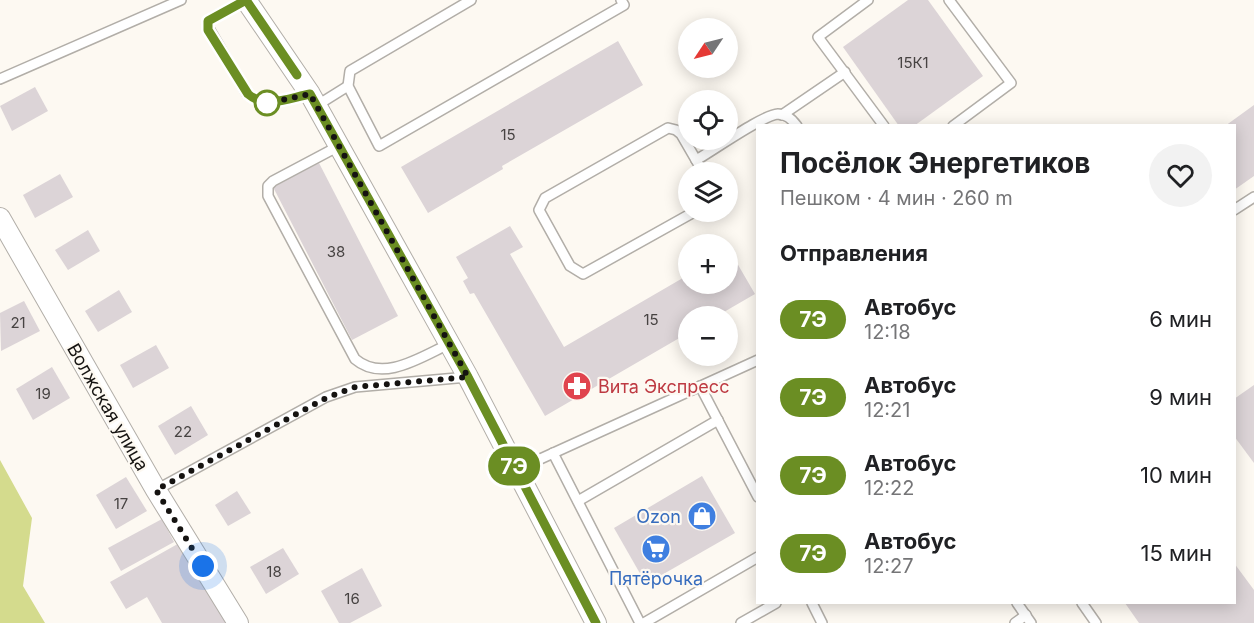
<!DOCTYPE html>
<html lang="ru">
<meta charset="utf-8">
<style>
:root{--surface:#fff;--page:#f2f2f2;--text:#202124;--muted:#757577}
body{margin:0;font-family:Inter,sans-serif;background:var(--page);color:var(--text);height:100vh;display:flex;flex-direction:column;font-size:22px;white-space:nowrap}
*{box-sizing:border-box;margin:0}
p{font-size:20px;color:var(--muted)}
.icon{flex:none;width:33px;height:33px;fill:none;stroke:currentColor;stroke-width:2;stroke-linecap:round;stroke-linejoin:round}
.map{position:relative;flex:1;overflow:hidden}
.details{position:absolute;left:756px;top:124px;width:480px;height:480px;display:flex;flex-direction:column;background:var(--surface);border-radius:0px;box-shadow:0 3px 15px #0003}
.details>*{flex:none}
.badge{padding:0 12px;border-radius:20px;font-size:21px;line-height:39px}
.needle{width:39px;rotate:235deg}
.tools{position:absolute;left:678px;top:18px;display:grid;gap:12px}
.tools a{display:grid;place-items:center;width:60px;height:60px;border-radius:50%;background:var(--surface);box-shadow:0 3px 15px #0003;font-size:30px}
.you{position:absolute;width:30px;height:30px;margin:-15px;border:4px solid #fff;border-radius:50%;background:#1a73e8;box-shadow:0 0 0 9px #1a73e833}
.map>.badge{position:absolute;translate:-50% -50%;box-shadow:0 0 0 3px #fff}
h2{padding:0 24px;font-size:22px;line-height:54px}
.round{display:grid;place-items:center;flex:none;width:63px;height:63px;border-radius:32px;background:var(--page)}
.summary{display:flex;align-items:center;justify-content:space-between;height:102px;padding:0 24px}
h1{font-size:28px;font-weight:700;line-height:45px}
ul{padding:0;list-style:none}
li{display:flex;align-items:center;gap:18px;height:78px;padding:0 24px}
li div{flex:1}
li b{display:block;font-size:22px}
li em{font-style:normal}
li .badge{min-width:66px;font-weight:700;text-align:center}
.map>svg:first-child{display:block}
</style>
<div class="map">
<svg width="1254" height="623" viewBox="0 0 1254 623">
<rect width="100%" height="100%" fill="#fdf9f2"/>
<polygon fill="#d4db8d" points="0,460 32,518 23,586 45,623 0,623"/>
<g fill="#dcd4d7">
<polygon points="908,0 928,0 983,76 914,126 899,126 843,47"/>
<polygon points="618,41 643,85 502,166 503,169 428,213 401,167"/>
<polygon points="35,87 48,111 12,131 0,106"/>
<polygon points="1254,105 1254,176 1234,190 1234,126 1225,126"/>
<polygon points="319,163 398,316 352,340 273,187"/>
<polygon points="60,174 73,197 35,218 23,195"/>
<polygon points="510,226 523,247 510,254 564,347 688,275 688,284 728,284 728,253 730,251 755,294 717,316 688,316 688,333 545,416 474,293 470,294 463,281 468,278 456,257"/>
<polygon points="88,230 100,251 68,270 55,250"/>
<polygon points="119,290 132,312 98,332 85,311"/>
<polygon points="24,301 40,331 1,351 0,313"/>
<polygon points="156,345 169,368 133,388 120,365"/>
<polygon points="52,367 70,398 33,420 16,389"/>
<polygon points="1254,385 1254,463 1234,436 1234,399"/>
<polygon points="191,406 208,435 175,455 158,426"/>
<polygon points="702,476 735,533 646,584 614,528"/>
<polygon points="126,477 147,511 116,529 96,495"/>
<polygon points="237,491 251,513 228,526 215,505"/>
<polygon points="162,519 174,542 121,571 108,548"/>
<polygon points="183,541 229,623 162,623 147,597 126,609 110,582"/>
<polygon points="283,548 299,574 266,594 250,567"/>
<polygon points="1234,563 1254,590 1254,623 1139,623 1125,603 1234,603"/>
<polygon points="362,568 382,606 350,623 339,623 321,591"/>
</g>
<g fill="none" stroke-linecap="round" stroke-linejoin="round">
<g stroke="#b2aea8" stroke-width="12">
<g id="lane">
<path d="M246 0 212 18 207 25 247 94C265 109 289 98 310 94"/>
<polyline points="471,0 350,71 348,86 379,146 624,5 621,0"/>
<polyline points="868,0 818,37 884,126"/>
<polyline points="949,0 1011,83 953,126"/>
<polyline points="0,79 181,0"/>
<polyline points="316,106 348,86"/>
<polyline points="782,115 845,72"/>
<path d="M339 146 273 181 268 186V196L355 359C383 383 421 357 449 344"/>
<path d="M696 160C713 151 762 115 778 114 786 114 792 119 797 126"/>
<polyline points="1234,210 1254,197"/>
<polyline points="694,212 583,274 570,266 539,210 545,198 668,128 676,130 681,134 703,172"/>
<polyline points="700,386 758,497"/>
<polyline points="553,453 640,623"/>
<polyline points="516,470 758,360"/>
<polyline points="156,490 326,397 355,387 468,377"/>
<polyline points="578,501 718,420"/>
<polyline points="812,603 822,623"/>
<polyline points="1017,603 1031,623"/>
<polyline points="1082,603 1096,623"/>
<polyline points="644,623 758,557"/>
<polyline points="741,623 776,603"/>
<polyline points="1015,623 1026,615"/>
</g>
</g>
<g stroke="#b2aea8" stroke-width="22">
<g id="street">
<polyline points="246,0 310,94 339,146 468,377 596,623"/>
<polyline points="0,218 156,490 238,623"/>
</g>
</g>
<use href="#lane" stroke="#fff" stroke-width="9"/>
<use href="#street" stroke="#fff" stroke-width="20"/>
</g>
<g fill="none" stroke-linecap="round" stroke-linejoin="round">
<g stroke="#fff" stroke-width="14">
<path id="line" d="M297 75 246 0 208 21V30L248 94C265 109 289 98 310 94L468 377 596 623"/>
</g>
<use href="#line" stroke="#6b8e23" stroke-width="9"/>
<polyline stroke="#151311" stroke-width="6" stroke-dasharray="0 10.8" points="203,566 156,490 326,398 355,387 468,377 310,94 267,103"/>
</g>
<defs>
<g id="pharmacy-disc" transform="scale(1.5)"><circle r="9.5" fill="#e0444e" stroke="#fdf9f2"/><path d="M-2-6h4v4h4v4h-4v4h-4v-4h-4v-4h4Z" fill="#fff"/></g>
<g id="shop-disc" transform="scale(1.5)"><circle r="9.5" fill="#3f7fe0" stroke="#fdf9f2"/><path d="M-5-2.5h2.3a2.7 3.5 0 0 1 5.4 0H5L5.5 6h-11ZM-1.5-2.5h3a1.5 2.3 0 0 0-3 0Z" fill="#fff"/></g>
<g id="supermarket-disc" transform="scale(1.5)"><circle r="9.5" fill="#3f7fe0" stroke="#fdf9f2"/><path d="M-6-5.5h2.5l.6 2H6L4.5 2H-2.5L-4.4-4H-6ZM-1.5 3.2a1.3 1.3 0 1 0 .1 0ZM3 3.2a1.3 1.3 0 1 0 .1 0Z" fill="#fff"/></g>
</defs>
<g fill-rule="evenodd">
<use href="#pharmacy-disc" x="577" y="386"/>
<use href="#shop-disc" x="702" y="516"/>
<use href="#supermarket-disc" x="656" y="549"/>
</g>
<circle fill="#fff" stroke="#6b8e23" stroke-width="3" cx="267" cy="103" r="12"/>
<g text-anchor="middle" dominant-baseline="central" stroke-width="4.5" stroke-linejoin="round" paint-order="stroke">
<g font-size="15" fill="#474342">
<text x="913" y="62">15К1</text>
<text x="508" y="134">15</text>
<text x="336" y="251">38</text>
<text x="651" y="319">15</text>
<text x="18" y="322">21</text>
<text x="43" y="393">19</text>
<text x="183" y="431">22</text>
<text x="121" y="503">17</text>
<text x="274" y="571">18</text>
<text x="352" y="598">16</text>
</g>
<g font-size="18" fill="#be3a42" stroke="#fdf9f2" text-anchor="start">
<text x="598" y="386">Вита Экспресс</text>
</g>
<g font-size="18" fill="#151311" stroke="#fdf9f2">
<text transform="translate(108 407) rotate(60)">Волжская улица</text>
</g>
<g font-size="18" fill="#366cbe" stroke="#fdf9f2" text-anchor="end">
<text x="681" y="516">Ozon</text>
<text x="656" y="578" text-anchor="middle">Пятёрочка</text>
</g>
</g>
</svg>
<div class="tools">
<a><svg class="needle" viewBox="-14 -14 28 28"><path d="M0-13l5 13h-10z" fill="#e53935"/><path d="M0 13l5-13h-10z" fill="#757577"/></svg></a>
<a><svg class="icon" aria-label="locate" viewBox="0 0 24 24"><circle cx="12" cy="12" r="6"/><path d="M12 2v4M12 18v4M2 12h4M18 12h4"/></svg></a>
<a><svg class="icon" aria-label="layers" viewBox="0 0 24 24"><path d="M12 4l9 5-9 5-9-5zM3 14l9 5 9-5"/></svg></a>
<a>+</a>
<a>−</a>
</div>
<div class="you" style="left:203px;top:566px"></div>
<b class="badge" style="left:514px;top:466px;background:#6b8e23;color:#fff">7Э</b>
<section class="details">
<div class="summary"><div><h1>Посёлок Энергетиков</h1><p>Пешком · 4 мин · 260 m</p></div><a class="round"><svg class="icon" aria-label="heart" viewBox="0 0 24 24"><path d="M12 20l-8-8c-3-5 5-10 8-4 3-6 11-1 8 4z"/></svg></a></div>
<h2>Отправления</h2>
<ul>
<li><span class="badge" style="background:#6b8e23;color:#fff">7Э</span><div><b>Автобус</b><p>12:18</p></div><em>6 мин</em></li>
<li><span class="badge" style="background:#6b8e23;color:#fff">7Э</span><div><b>Автобус</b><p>12:21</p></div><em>9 мин</em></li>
<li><span class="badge" style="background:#6b8e23;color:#fff">7Э</span><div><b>Автобус</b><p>12:22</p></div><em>10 мин</em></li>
<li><span class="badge" style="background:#6b8e23;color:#fff">7Э</span><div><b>Автобус</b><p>12:27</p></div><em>15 мин</em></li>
</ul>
</section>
</div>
